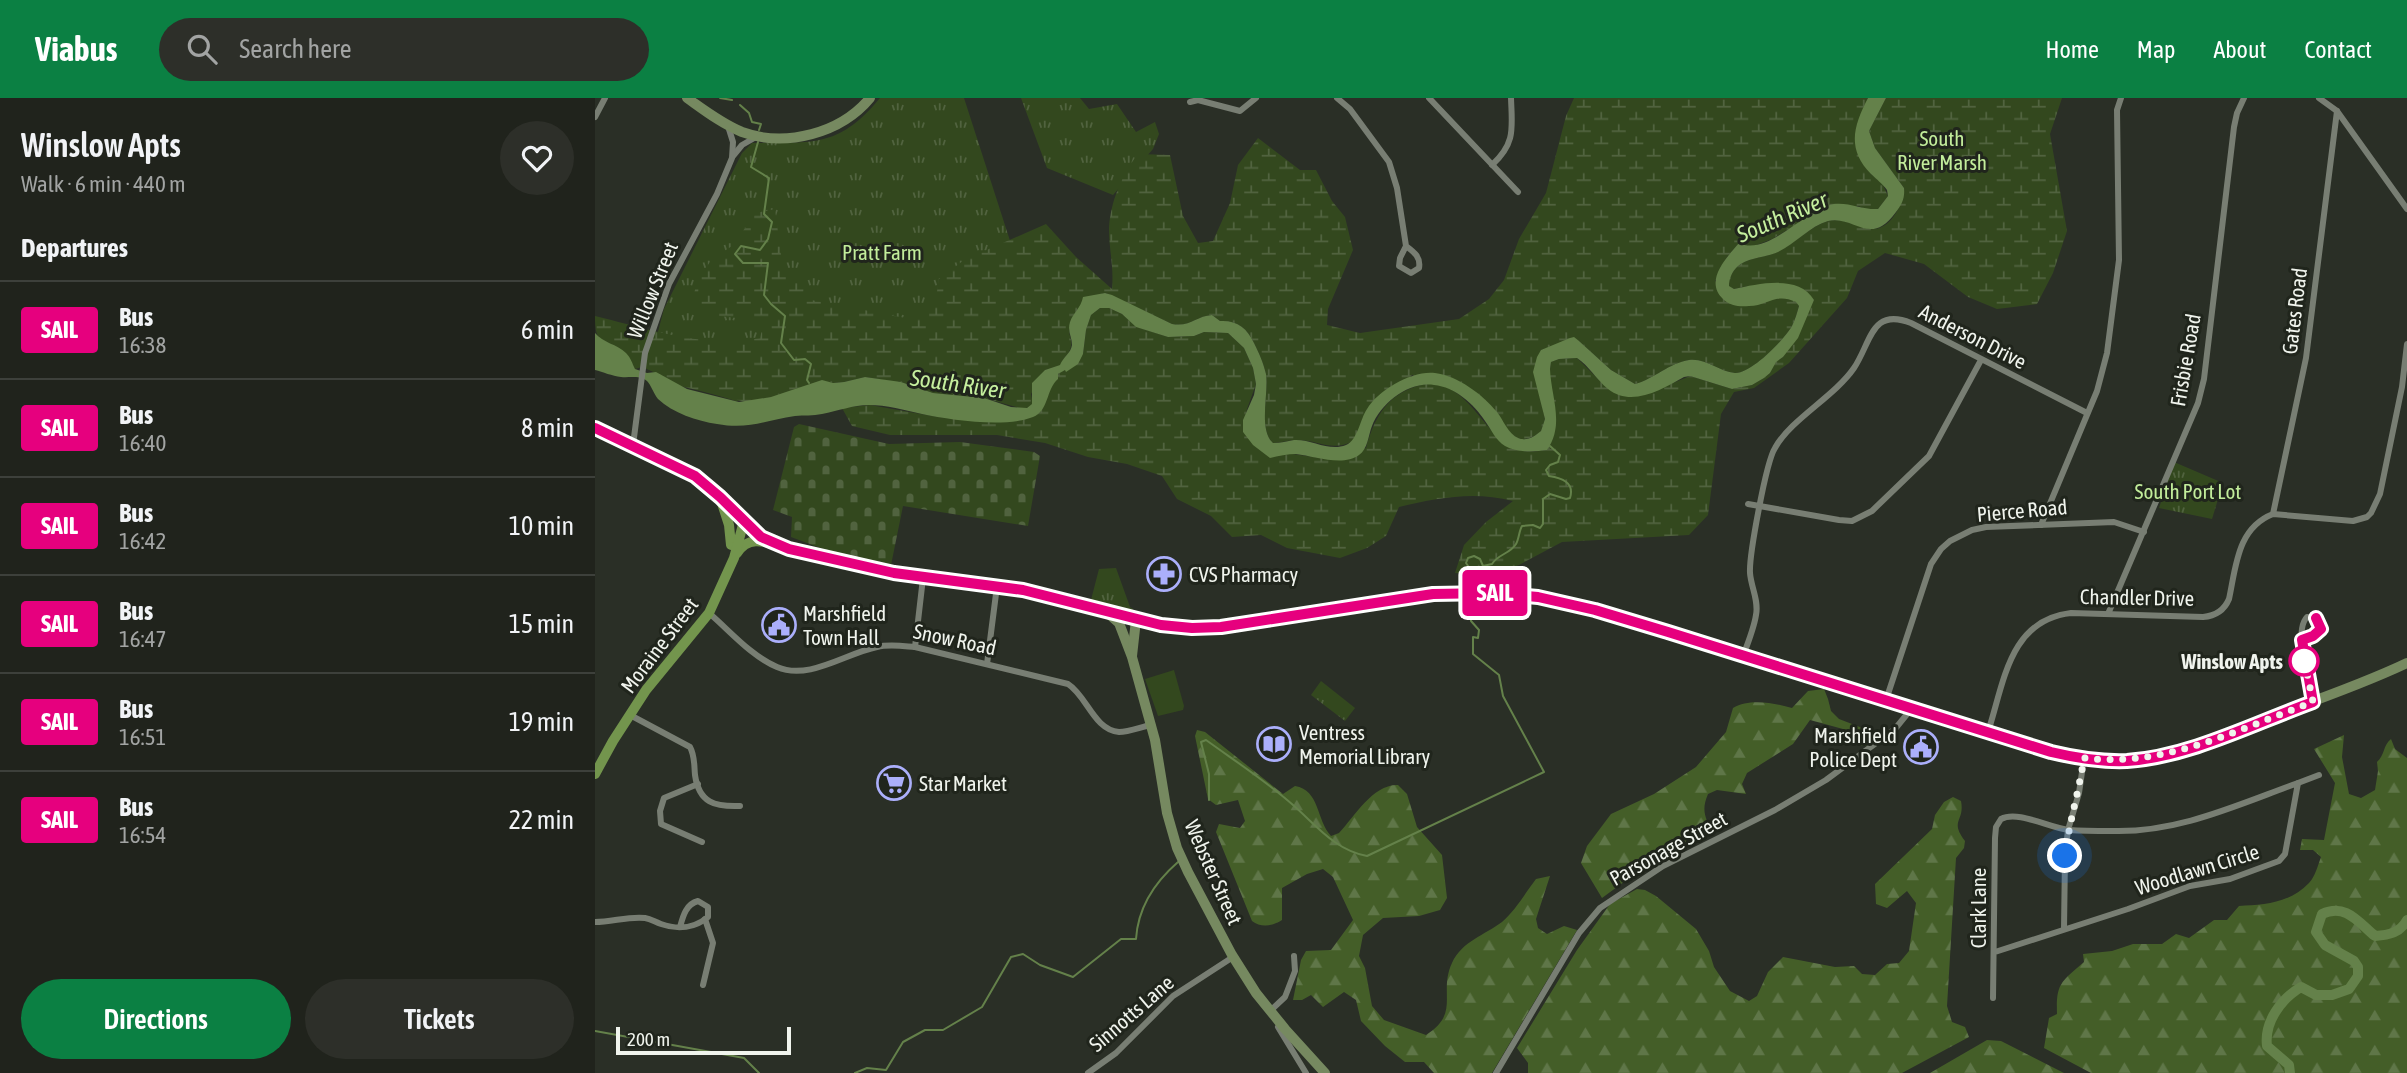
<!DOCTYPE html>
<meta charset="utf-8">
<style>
:root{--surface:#20231c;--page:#2d2f29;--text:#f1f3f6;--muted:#a2a4a3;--line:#3d403b;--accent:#0b8043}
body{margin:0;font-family:"Asap Condensed",sans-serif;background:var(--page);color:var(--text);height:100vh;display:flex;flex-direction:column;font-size:26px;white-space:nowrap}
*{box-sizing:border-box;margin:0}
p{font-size:23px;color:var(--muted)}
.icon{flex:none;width:38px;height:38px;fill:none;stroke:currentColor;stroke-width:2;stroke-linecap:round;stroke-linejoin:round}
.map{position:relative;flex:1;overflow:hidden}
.side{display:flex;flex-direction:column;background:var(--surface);width:595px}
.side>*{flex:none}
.badge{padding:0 14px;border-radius:5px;font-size:24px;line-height:46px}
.scale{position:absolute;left:21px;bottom:18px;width:175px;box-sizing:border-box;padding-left:7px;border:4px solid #f0f4ed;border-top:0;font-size:19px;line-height:24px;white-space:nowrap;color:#f0f4ed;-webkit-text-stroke:5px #20251c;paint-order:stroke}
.you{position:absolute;width:35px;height:35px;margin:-18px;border:5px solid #fff;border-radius:50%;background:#1a73e8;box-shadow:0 0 0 10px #1a73e833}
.map>.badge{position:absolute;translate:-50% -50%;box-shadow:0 0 0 4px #fff}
h2{padding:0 21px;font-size:26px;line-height:63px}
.round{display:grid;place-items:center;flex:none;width:74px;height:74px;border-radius:37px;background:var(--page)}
.head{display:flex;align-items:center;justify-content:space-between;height:119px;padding:0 21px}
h1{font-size:33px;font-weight:600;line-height:52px}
.primary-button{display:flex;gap:14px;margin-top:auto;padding:14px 21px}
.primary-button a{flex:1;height:80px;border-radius:42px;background:var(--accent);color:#fff;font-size:28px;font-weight:600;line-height:80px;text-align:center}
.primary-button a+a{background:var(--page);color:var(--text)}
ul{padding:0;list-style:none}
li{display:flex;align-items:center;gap:21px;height:98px;padding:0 21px;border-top:2px solid var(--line)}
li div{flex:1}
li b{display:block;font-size:26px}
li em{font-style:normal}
li .badge{min-width:77px;font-weight:700;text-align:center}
header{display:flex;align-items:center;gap:42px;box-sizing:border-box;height:98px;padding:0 35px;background:var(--accent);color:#fff}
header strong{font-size:33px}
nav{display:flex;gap:38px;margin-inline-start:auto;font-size:24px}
.search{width:490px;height:63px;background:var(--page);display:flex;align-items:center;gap:18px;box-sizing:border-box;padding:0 24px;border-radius:38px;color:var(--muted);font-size:26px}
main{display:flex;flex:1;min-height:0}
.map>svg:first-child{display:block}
</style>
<header>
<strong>Viabus</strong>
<div class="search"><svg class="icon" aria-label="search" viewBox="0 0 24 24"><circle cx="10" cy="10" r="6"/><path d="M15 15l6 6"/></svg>Search here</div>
<nav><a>Home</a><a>Map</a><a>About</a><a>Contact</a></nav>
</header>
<main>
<section class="side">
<div class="head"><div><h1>Winslow Apts</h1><p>Walk · 6 min · 440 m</p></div><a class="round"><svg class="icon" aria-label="heart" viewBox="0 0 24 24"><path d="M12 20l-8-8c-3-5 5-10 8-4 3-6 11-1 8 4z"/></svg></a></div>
<h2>Departures</h2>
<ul>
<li><span class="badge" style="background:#e6007e;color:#fff">SAIL</span><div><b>Bus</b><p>16:38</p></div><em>6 min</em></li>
<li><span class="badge" style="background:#e6007e;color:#fff">SAIL</span><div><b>Bus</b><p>16:40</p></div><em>8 min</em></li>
<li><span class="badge" style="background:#e6007e;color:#fff">SAIL</span><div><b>Bus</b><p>16:42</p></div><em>10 min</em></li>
<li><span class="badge" style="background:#e6007e;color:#fff">SAIL</span><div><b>Bus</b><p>16:47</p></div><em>15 min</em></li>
<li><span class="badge" style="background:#e6007e;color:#fff">SAIL</span><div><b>Bus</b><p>16:51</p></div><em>19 min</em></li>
<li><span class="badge" style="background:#e6007e;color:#fff">SAIL</span><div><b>Bus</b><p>16:54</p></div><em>22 min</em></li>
</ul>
<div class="primary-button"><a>Directions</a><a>Tickets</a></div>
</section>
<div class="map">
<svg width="1812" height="975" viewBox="0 0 1812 975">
<defs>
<pattern id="grass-tufts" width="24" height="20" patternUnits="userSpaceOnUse" patternTransform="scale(1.75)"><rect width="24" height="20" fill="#33481e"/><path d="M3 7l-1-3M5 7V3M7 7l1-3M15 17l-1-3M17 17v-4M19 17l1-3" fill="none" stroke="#51633f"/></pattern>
<pattern id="forest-firs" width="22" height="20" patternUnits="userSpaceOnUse" patternTransform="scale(1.75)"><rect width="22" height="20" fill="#445e28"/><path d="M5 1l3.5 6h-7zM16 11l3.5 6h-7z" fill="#5f7648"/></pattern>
<pattern id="wetland-marsh" width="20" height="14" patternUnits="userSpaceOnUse" patternTransform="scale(1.75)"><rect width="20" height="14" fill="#33481e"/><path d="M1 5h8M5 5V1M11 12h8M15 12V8" fill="none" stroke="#51633f"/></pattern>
<pattern id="cemetery-stones" width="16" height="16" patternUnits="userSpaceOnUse" patternTransform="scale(1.75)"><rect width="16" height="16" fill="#33481e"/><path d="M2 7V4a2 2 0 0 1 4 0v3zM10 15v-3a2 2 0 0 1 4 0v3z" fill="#51633f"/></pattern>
</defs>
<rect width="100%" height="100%" fill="#2a2f26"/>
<g fill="url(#grass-tufts)">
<path d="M285 0H369L456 270 303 281V285L267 277 185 298 141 303 83 286 53 271 69 211 147 55 157 45C217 44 243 51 285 0Z"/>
<polygon points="426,0 485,0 494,11 522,6 541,34 560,24 564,36 558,51 518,97 452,70"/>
<polygon points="1579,364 1628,385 1617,421 1564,410"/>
<polygon points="521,470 535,509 538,511 538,513 496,502 504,471"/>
<polygon points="726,583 760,610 750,623 716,597"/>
</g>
<g fill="url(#forest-firs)">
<path d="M1229 591 1233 601 1236 613 1244 621 1270 631 1276 640 1271 648 1263 647 1248 631 1215 622 1198 646 1152 675 1147 686 1151 696 1122 692 1113 696C1106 712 1110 720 1118 735L1056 764 1007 800 986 765 992 748 1016 716 1059 696 1101 669 1131 634 1138 610C1155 600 1179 605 1197 610L1213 593Z"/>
<path d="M602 632 610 634 688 696 700 688C725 692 721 722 736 738L744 735C760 718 778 686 803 687L812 696 822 729 847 757 852 800 845 812 824 818 788 820 768 837 764 858 770 870 777 908 789 922 831 937C866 915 843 895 857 865 867 843 890 837 907 824 920 813 931 794 941 781L955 778 941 821 943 830 952 836 969 828 982 832 897 975H839L829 964H810L790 948 766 923 761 902 749 894 728 909 716 897 707 902H698L706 862 711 853 736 852 758 822 738 779 728 771 712 776 687 790V822C678 828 666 830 657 823L621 734 624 726 645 730 650 723 643 702 621 707 613 701 600 638Z"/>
<path d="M1749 637 1747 659 1754 696 1766 700 1780 692 1783 673 1782 664C1790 657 1788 647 1796 641L1800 651 1812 660V975H1496L1449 950 1454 920 1462 916C1461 885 1466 884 1489 864L1488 856 1517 853 1538 846H1567L1581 836 1594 840 1619 822H1632L1644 808C1669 807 1695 805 1714 785 1720 779 1723 767 1726 759L1718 752H1705L1707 741 1729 742 1740 685 1719 651Z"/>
<path d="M1358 699 1366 703C1370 724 1354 722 1370 743L1369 750 1361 760 1352 908 1357 924 1370 929 1374 939 1307 975H933V965L922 950 982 852 1015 806 1042 791 1050 792 1061 798 1101 831 1114 853 1119 869 1135 893 1154 903 1162 898 1173 874 1188 859 1240 869 1259 868 1267 876 1280 877 1292 866 1304 865 1314 853 1321 805 1312 793 1292 810 1281 806 1280 786 1337 731 1340 717 1349 704Z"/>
<polygon points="1392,942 1406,943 1469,975 1335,975"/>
</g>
<g fill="url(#wetland-marsh)">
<path d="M979 0H1273L1267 13 1276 76 1287 85 1293 98 1283 111 1273 112 1263 108 1197 129 1177 141 1159 148H1151L1144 145 1132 159 1120 183 1167 205C1179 199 1190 198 1202 204L1204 208C1202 215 1200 222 1197 228 1189 242 1156 276 1140 275 1124 274 1112 260 1094 262 1074 265 1059 281 1040 286L1016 272 984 243 966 245 946 252 947 307 950 321 946 333C940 338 933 342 926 341 909 337 903 311 889 302 876 293 834 283 817 277L756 344C736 354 721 341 701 342 693 342 686 345 678 345 663 332 674 295 671 276 668 264 664 255 659 245 652 230 642 222 625 223L617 217C601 218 596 229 577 226L511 195C495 197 474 215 474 232 474 237 477 242 476 248 475 256 468 259 466 267L450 272 436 296 438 306 432 310H425L389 300 338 295 306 284 270 279 249 284 238 285 227 282 176 299 151 304 81 287 68 278 47 269 40 271C36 264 32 256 26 252 6 238 0 247 0 218 54 231 110 251 165 240L169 223 114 217 97 205 102 183 117 161 137 148 161 115 180 111 188 173 213 187 211 201 316 221 340 206 344 181 369 162 451 126 481 159 517 191C519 168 514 152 514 131 515 105 527 76 543 56L575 57 588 118 603 145 618 143 635 105 643 67 663 40 705 72H721L737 103 750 119 758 152 733 211 732 227 765 235 864 221 894 201 909 182 924 141 951 95 971 18Z"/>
<path d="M1291 0H1467L1455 36 1472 133 1458 175 1442 206 1402 211 1373 199 1329 166 1290 155 1263 173 1252 200 1194 265 1159 290 1139 294 1126 316 1113 417 1094 437 967 444 924 467 894 478 860 475 869 447 891 424 918 403C878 393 843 400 804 409L791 438 772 450 745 460 692 450 666 437 637 439 616 418 582 401 567 378 532 366 493 359 450 345 402 337H295L257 328 247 310 275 307 343 319 399 323H425L454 296C456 277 474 267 488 256L491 232 496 217 505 210H514L527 216 542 229 573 239 599 238 609 234 633 235 649 250 658 270 661 286 652 311 648 334 698 356 739 362 771 350C778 325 788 302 814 291 871 266 884 340 925 352 932 355 944 353 952 352L955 271 956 264 964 261 982 260 1006 284 1066 290 1095 278 1137 291 1157 287 1169 280 1175 275 1180 264 1188 259 1219 202 1153 188 1139 191 1133 188C1134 181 1137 174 1142 169 1153 159 1170 160 1182 154 1200 146 1215 128 1233 123 1259 117 1279 149 1301 115 1305 107 1310 98 1309 90L1280 50 1274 33Z"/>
</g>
<polygon fill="url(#cemetery-stones)" points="204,326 294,346 365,344 439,354 445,358 433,428 308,408 296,467 239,455 196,439 197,419 178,412 199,329"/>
<polygon fill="#33481e" points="579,572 589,608 588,612 563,618 550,581"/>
<path fill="#64814a" d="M1273 0H1291L1274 33 1280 50 1309 90C1310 100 1307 106 1301 114 1275 150 1260 117 1233 123 1215 128 1200 146 1183 154 1170 160 1153 159 1142 169 1137 174 1134 181 1134 188L1139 191C1164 186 1204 176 1219 202L1203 240 1188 259 1181 264 1175 275 1169 280 1157 287 1137 291 1095 278 1089 279C1067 291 1037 310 1013 291 1001 281 994 268 982 260L964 261 956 264 955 271C956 299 970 326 952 352 940 354 922 355 910 348 901 343 896 331 890 323 879 306 860 289 839 287 814 283 786 305 777 328 773 338 773 351 764 357 748 369 719 358 701 356 693 356 683 358 675 360L658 347 648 334V322L659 297 661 286 658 270 649 250 633 235 609 234 599 238 573 239 541 229 527 216 514 210H505L496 217 491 232 488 256 483 266 471 274 470 272 463 276V281C451 291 454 313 438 319 411 330 355 322 327 316 310 312 291 307 274 307 258 307 243 313 227 316 218 318 209 317 200 318 171 322 154 332 122 326 102 323 78 315 63 301 59 296 56 287 52 283 44 277 34 280 26 279 17 278 8 274 0 272V235C8 245 22 246 31 255 36 260 37 265 40 271L52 275 61 274 92 291 144 304 176 299 227 282 238 285 249 284 270 279 306 284 338 295 389 300 416 309 432 310 437 306V285L450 272 465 267C468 259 476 255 477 247 477 239 472 233 475 224 478 215 486 210 488 199L510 195 517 197 577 226C596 229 601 218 617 217L625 223C642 222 652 230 659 245 664 255 668 264 671 276 674 295 663 332 678 345 686 345 692 343 699 342 717 341 734 354 751 347 763 342 765 321 772 311 783 292 818 272 840 275 863 278 887 296 902 314 909 323 914 338 926 341 934 342 940 338 946 333L950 321 938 274 942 259 946 252 975 240 979 239 984 243 1016 272 1040 286C1059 281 1074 265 1094 262 1112 260 1124 274 1140 275 1156 276 1189 242 1197 228 1200 222 1202 215 1204 208L1201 204C1180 194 1173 208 1154 208 1145 209 1135 208 1128 201 1109 183 1131 160 1144 145 1173 159 1210 111 1239 106 1254 104 1268 112 1283 111L1293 98 1292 92C1287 85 1282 82 1276 76 1251 51 1259 27 1273 0Z"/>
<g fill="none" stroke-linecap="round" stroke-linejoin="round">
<g stroke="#64814a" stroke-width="2">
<polyline points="125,0 137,2"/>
<polyline points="145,7 154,15 157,24 166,26 164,32"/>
<polyline points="163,44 156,69 174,80 169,116 177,124 173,141 165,152 146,148 140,156 148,165 173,165 169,197 176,206 190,218 186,245 199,262 210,261 216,266 212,282 214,285"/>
<path d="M877 484 876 472 871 465 873 460 879 458 885 461 888 468 897 466C903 456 915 456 921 446 924 441 924 433 927 428L938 427 945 430 948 426V401L955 396 971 401 975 400C980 384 966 380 954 378L951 372 955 367 963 364 965 357 955 348"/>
<path d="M614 702V676L606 644 611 642C640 663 671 683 698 707 722 728 740 752 772 758L949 674 908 598 904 577 878 556V539L883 540 884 532 876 523 874 503"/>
<polyline points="0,933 149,960 164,975"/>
<path d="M260 975 272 970 291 972 308 944 330 932H348L387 909 416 859 428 856 445 867 478 879 526 841H541C543 809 560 784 583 764"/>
</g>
<path stroke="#64814a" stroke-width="10" d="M1695 975 1694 967 1672 948C1669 924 1686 901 1706 889L1721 897H1737L1754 891 1763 878V869L1759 863 1730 847 1721 834 1727 816C1751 805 1763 824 1780 838 1794 837 1805 835 1812 822"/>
<g stroke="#787e73" stroke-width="6">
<path d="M742 0 755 11 794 64 802 90 811 148 805 160 804 168 816 175 824 170C826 159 819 154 811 148"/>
<polyline points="834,0 923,94"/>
<polyline points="1724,0 1742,13 1812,111"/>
<polyline points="595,4 603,2 645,13 661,0"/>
<polyline points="0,19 10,0"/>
<polyline points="138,58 147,47 161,39"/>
<path d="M897 67C921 45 917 30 916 0"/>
<polyline points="38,347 50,255 74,186 122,96 137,60 138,44 133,28"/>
<polyline points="1153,406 1244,422 1257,423 1277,413 1334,358 1386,262"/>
<polyline points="1678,416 1711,260 1742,13"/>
<polyline points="1446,427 1502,293 1512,255 1524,162 1522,12 1526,0"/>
<path d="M114 515C135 533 156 558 182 569 214 583 251 555 282 549 294 546 307 548 320 549L473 586C492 598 499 632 524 634 534 634 546 629 556 627"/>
<polyline points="1513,516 1603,305 1609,281 1639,29 1642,15 1649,0"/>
<path d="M1707 542 1718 538 1726 531 1721 520 1712 519C1698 533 1714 585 1718 604"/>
<polyline points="320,549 328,480"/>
<path d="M1148 558C1153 545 1159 530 1161 517 1164 503 1156 489 1155 475 1154 458 1171 364 1180 350 1196 321 1239 299 1259 270 1276 245 1276 209 1316 225L1492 315"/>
<polyline points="392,566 402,488"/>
<polyline points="1291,602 1336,466 1346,451 1355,443 1377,432 1391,429 1519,424 1549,434"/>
<path d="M35 617 95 649C100 658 99 667 100 677 104 705 120 709 145 708"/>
<path d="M1393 634C1409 585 1414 522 1476 515L1608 519C1620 518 1629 513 1634 501 1641 469 1642 430 1678 416L1758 423 1772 419 1776 415 1785 396 1807 289 1812 246"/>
<polyline points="1703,685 1724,677"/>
<polyline points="103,686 69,700 65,713 66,726 107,744"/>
<path d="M0 824C17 824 34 818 50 820 56 821 60 824 66 826 83 832 100 830 113 819V809L103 803C91 806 88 818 85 829"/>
<polyline points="1469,831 1470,758 1473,732 1484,695 1489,660"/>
<polyline points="108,887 118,845 110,821"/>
<path d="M1398 900 1400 740 1401 729 1406 721C1423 712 1454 730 1474 732 1488 733 1503 733 1517 733 1583 735 1642 707 1703 685L1690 756 1684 763 1635 781 1595 788 1533 811 1400 854"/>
<polyline points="675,913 690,899 700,873 699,858"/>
<polyline points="683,929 711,975"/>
<polyline points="493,975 521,955 578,898 638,859"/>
<polyline points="901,975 984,835 1005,810 1068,768 1180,712 1231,682 1300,631 1317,610"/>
</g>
<g stroke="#768960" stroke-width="10">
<path d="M92 0C109 12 127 26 147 34 191 50 246 35 275 0"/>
<path d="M149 423 166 439 185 448 209 455 299 475 428 492 541 522 582 529H626L838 496 896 495 943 499 1000 512 1073 534 1456 654C1548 676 1600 648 1683 616 1727 600 1770 585 1812 565"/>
<polyline points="514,516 524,525 537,559 560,642 572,715 582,750 593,774 637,857 661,895 690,931 730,975"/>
<polyline points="537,558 541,522"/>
</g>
<g stroke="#73954d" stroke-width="10">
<polyline points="0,330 100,378 149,423"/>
<polyline points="126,402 134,427 136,447"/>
<path d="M142 455C153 438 168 443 185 448"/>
<polyline points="0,676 18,643 51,592 114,515 139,460 149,423"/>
</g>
</g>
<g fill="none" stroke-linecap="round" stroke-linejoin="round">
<g stroke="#fff" stroke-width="16">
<path id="line" d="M0 330 100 378 125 399 166 439 194 451 299 475 428 492 566 527 597 530 626 529 838 496 896 495 943 499 1000 512 1073 534 1456 654C1481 660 1507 664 1532 663 1594 659 1660 625 1718 604L1707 542 1718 538 1726 531 1721 520"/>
</g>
<use href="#line" stroke="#e6007e" stroke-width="10"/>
<path stroke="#f0f4ed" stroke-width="7" stroke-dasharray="0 12.6" d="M1470 758C1474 725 1484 693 1489 660 1571 670 1643 631 1718 604L1709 560V563"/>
</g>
<defs>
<g id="pharmacy-ring" transform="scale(1.75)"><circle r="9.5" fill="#20251c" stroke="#abaffb" stroke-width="1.5"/><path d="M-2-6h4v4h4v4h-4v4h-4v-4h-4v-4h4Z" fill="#abaffb"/></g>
<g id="civic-ring" transform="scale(1.75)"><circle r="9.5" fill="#20251c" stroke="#abaffb" stroke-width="1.5"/><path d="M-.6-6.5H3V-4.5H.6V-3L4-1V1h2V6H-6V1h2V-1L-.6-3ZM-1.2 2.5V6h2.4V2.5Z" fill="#abaffb"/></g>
<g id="library-ring" transform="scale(1.75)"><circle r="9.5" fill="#20251c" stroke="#abaffb" stroke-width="1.5"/><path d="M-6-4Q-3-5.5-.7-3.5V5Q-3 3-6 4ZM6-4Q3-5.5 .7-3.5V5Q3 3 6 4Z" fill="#abaffb"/></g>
<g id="supermarket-ring" transform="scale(1.75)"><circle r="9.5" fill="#20251c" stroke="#abaffb" stroke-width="1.5"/><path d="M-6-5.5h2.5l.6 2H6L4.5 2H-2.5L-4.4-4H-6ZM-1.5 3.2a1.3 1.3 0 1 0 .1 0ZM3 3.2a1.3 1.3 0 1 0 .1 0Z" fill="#abaffb"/></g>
</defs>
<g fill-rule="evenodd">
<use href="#pharmacy-ring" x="569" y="476"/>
<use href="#civic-ring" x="184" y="527"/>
<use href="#library-ring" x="679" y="646"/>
<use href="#civic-ring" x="1326" y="649"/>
<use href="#supermarket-ring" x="299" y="685"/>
</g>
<circle fill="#fff" stroke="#e6007e" stroke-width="3.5" cx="1709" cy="563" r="14"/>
<g text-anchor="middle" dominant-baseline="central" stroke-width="6" stroke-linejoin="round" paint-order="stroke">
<g font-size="21" fill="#c2ed9b" stroke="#20251c">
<text x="1347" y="40">South<tspan x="1347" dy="24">River Marsh</tspan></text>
<text x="287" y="154">Pratt Farm</text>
<text x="1593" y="393">South Port Lot</text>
</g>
<g font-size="21" fill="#f0f4ed" stroke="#20251c">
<text transform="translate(57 192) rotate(-68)">Willow Street</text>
<text transform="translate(1699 213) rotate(-83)">Gates Road</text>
<text transform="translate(1378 238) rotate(27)">Anderson Drive</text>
<text transform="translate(1590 262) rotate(-80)">Frisbie Road</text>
<text transform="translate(1427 412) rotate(-5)">Pierce Road</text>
<text transform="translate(1542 499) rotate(1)">Chandler Drive</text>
<text transform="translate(360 541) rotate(12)">Snow Road</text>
<text transform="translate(64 547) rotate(-53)">Moraine Street</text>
<text transform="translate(1073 750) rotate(-29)">Parsonage Street</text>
<text transform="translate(1602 771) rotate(-17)">Woodlawn Circle</text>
<text transform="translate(619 774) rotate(66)">Webster Street</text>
<text transform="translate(1383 810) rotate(-90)">Clark Lane</text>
<text transform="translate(536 915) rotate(-41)">Sinnotts Lane</text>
</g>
<g font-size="21" fill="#f0f4ed" stroke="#20251c" text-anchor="start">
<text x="594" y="476">CVS Pharmacy</text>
<text x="208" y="515">Marshfield<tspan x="208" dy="24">Town Hall</tspan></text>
<text x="704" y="634">Ventress<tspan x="704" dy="24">Memorial Library</tspan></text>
<text x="1302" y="637" text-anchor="end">Marshfield<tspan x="1302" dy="24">Police Dept</tspan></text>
<text x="324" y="685">Star Market</text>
</g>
<g font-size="21" font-weight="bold" fill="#f0f4ed" stroke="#20251c" text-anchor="end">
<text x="1688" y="563">Winslow Apts</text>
</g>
<g font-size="23" font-style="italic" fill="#c5ef9e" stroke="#20251c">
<text transform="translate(1187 119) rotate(-23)">South River</text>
<text transform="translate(363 286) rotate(8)">South River</text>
</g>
</g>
</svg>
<div class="scale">200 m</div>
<div class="you" style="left:1470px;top:758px"></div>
<b class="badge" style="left:900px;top:495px;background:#e6007e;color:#fff">SAIL</b>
</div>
</main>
